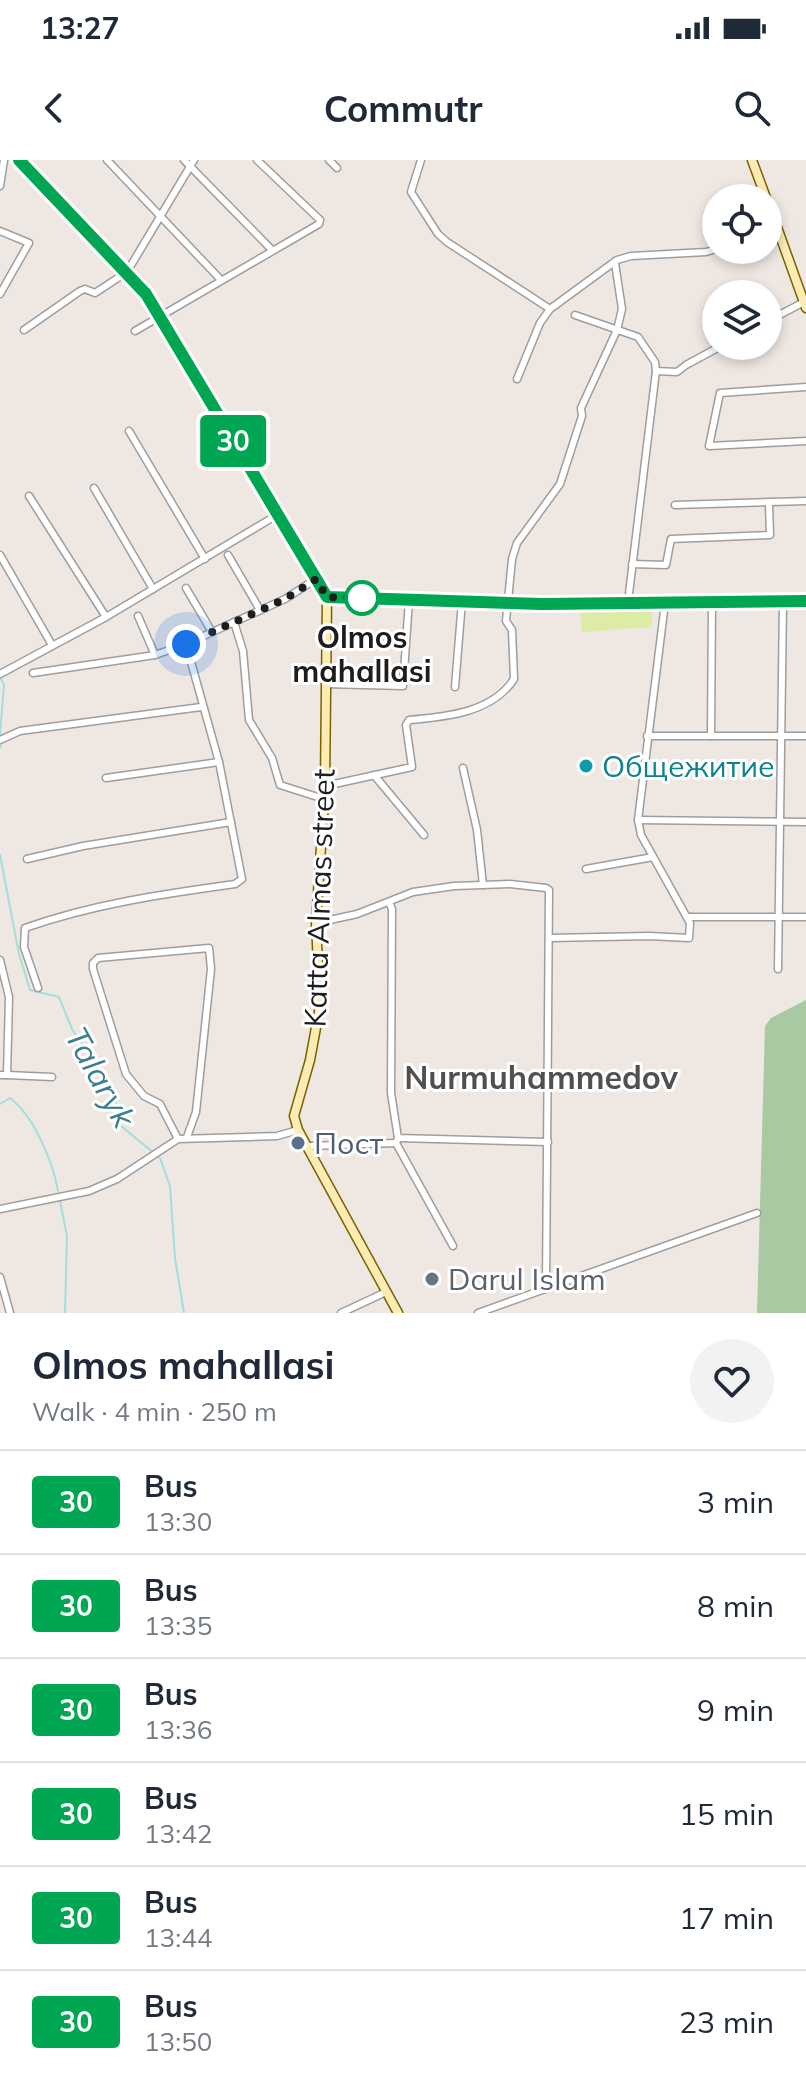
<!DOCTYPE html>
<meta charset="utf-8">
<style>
:root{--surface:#fff;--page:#f2f2f3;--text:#1f2937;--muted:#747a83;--line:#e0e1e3}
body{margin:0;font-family:Mulish,sans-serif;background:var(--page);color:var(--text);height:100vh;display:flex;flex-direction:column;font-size:30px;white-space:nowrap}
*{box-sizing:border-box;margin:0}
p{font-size:26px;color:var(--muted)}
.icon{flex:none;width:44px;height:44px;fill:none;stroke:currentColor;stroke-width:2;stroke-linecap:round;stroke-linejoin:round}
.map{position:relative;height:1153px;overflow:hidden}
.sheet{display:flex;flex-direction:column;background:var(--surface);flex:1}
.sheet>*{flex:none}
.badge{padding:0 16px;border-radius:6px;font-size:28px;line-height:52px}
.tools{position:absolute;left:702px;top:24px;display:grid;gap:16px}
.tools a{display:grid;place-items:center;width:80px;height:80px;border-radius:50%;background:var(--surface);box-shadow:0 4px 12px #0003;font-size:40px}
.you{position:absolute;width:40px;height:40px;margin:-20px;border:6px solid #fff;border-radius:50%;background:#1a73e8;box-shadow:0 0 0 12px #1a73e833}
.map>.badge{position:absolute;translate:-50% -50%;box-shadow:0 0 0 4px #fff}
.round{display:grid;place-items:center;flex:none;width:84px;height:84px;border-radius:42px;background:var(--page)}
.summary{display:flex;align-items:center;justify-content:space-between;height:136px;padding:0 32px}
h1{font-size:38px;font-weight:700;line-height:60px}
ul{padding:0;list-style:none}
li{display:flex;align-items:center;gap:24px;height:104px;padding:0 32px;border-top:2px solid var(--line)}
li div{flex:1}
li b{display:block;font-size:30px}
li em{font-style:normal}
li .badge{min-width:88px;font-weight:700;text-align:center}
.status{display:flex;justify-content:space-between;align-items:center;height:56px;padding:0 40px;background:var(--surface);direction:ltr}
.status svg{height:22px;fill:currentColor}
header{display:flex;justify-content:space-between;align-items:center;height:104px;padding:0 32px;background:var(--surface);font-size:36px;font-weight:700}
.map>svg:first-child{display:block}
</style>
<div class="status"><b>13:27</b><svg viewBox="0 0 49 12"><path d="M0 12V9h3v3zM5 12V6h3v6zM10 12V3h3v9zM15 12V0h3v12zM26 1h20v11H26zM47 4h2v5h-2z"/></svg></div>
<header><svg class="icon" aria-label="back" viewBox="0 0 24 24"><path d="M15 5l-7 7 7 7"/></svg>Commutr<svg class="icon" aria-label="search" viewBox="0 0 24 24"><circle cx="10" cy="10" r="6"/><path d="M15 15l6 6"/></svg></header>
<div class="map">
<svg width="806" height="1153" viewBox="0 0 806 1153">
<rect width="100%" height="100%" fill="#efe7e2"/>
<polygon fill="#dceca6" points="580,447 651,447 652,467 582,472"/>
<polygon fill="#a8c9a2" points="806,840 806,1153 757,1153 765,866 771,858"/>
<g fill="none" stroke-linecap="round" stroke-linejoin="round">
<g stroke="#a1dfdb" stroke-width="2">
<polyline points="0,517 4,525 0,574"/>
<polyline points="0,588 1,585"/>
<polyline points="0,695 19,794 30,830 59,837 72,869 115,930 117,960 121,966 160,998 170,1026 175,1098 184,1153"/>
<path d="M0 944 10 938C34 956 53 1002 58 1031"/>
<polyline points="60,1041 67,1076 65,1153"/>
</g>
<g stroke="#9e9e9e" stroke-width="9">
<g id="street">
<polyline points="107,0 221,120"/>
<polyline points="184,0 272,90"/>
<polyline points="329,0 337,8"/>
<polyline points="421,0 411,32 438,74 447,82 550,149"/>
<polyline points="0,26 4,0"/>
<polyline points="0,71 29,83 0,134"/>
<polyline points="768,76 780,74"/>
<polyline points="575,155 638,177 655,202 656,211 628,442"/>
<polyline points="768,161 804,142"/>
<polyline points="24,170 80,131 85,129 95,133 127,112 194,0"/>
<polyline points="135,171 319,64 320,60 257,0"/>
<polyline points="656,211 677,212 686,205 721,186"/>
<polyline points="517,219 540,163 550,149 617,100 631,96 706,92 716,89"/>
<polyline points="806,227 720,233 709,286 806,281"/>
<polyline points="129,271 205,399"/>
<polyline points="94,328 153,429"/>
<polyline points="29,336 106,457"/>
<polyline points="675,345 806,341"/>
<polyline points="0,395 52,485"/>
<polyline points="228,395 260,450"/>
<polyline points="632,404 666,405 671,379 770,375 769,344"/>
<polyline points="186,428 212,472"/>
<polyline points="138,456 155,495"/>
<polyline points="234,462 243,491 249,560 272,598 280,625 324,639"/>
<polyline points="33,513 155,495 186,484 285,439 316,419"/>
<polyline points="0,514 106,457 277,355"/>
<polyline points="325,524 403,526 409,440"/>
<polyline points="455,527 462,441"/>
<polyline points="647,576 806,576"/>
<polyline points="711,576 712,442"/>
<polyline points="0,580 20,571 201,547"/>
<polyline points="463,608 477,670 483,725"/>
<polyline points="374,615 424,675"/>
<polyline points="106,618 219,602"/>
<path d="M325 626 412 607 406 565 409 560C445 557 492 553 514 519L512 470 506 461 512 399 517 383 560 324 582 256 581 248 617 170 622 149 615 103"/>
<polyline points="638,660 806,662"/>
<polyline points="27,699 83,686 231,662"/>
<polyline points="586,709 653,697"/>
<polyline points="389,742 392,749 391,933 398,978 548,982"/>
<polyline points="688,757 806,757"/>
<polyline points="316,763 357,754 413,732 454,726 510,724 546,728 549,730 546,1129"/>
<polyline points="550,778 649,776 689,778 690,763 641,675 638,660 665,443"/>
<polyline points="0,800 9,837 7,915 0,915"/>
<polyline points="778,809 783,442"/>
<path d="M38 828 24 787 25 768C93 744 163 734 235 724L242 719 219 602 186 484"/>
<polyline points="7,915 52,917"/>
<polyline points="398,978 396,983 453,1086"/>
<polyline points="178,979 160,944 144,936 126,914 93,809 93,803 98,798 209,788 211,809 196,952 187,977"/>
<polyline points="309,986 396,983"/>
<polyline points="0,1049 89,1031 117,1019 178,979 277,976 298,970"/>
<polyline points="0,1117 10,1153"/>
<polyline points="341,1153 386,1132"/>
<polyline points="478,1153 757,1053"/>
</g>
</g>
<g stroke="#786300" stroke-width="11">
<g id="secondary">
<polyline points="19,0 146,134 327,437"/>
<polyline points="752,0 766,38"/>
<polyline points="768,42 806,148"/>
<polyline points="327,437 325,626 316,763 320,846 310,900 294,956 298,970 398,1153"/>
<polyline points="327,437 542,444 806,441"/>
</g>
</g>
<use href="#street" stroke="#fff" stroke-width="6"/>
<use href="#secondary" stroke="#fcebb3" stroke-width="8"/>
</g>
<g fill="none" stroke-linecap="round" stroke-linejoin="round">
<g stroke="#fff" stroke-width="18">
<polyline id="line" points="19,0 146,134 327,437 542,444 806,441"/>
</g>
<use href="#line" stroke="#00a651" stroke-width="12"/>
<polyline stroke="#1d1d1d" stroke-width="8" stroke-dasharray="0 14.4" points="186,484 285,439 316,419 327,437 362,438"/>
</g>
<circle fill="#fff" stroke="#00a651" stroke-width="4" cx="362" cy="438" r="16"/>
<circle fill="#0f9aa8" stroke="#fff" stroke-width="3" cx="586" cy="606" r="8"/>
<circle fill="#5c6f8a" stroke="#fff" stroke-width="3" cx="298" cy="983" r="8"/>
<circle fill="#6b7280" stroke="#fff" stroke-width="3" cx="432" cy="1119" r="8"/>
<g text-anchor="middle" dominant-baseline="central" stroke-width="6" stroke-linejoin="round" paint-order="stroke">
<g font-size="30" font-weight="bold" fill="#1d1d1d" stroke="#fff">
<text x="362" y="477">Olmos<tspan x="362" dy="34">mahallasi</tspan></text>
</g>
<g font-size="30" fill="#0d838f" stroke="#fff" text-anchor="start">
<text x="602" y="606">Общежитие</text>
</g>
<g font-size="30" fill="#1d1d1d" stroke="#fff">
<text transform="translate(319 738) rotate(-88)">Katta Almas street</text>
</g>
<g font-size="30" fill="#4e5e75" stroke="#fff" text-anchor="start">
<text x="314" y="983">Пост</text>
</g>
<g font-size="30" fill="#5b616d" stroke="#fff" text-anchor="start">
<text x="448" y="1119">Darul Islam</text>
</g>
<g font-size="32" font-style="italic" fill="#3b7e90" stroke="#fff">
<text transform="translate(101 917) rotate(61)">Talaryk</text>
</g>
<g font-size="32" font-weight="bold" fill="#505050" stroke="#fff">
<text x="541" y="917">Nurmuhammedov</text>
</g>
</g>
</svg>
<div class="tools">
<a><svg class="icon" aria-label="locate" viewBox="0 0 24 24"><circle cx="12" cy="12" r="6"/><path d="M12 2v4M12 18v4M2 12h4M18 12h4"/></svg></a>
<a><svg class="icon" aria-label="layers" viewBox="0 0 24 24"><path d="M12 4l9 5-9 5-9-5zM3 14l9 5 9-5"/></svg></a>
</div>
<div class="you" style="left:186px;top:484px"></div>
<b class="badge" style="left:233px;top:281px;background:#00a651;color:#fff">30</b>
</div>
<section class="sheet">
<div class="summary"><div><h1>Olmos mahallasi</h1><p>Walk · 4 min · 250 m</p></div><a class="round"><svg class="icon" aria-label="heart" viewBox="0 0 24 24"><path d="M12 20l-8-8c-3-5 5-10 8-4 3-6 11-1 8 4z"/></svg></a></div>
<ul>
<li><span class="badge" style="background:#00a651;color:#fff">30</span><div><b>Bus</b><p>13:30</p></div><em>3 min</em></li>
<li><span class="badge" style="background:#00a651;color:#fff">30</span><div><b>Bus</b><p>13:35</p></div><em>8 min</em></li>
<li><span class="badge" style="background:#00a651;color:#fff">30</span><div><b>Bus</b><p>13:36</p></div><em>9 min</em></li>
<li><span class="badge" style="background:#00a651;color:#fff">30</span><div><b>Bus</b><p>13:42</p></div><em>15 min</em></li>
<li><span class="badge" style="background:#00a651;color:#fff">30</span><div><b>Bus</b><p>13:44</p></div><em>17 min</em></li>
<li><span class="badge" style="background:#00a651;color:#fff">30</span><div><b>Bus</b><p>13:50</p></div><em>23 min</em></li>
</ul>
</section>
